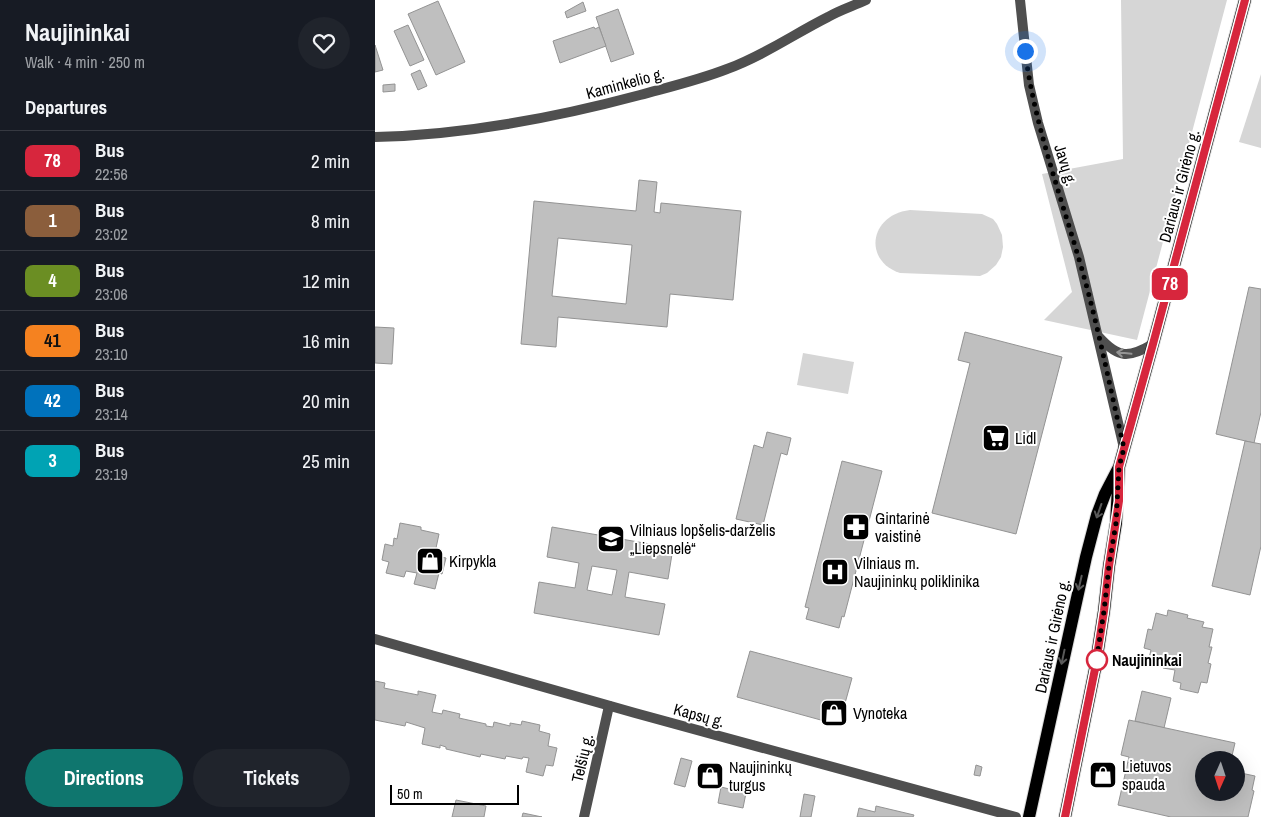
<!DOCTYPE html>
<meta charset="utf-8">
<style>
:root{--surface:#171b24;--page:#20242c;--text:#f1f3f6;--muted:#9ea1a6;--line:#363941;--accent:#0f766e}
body{margin:0;font-family:"Archivo Narrow",sans-serif;background:var(--page);color:var(--text);height:100vh;display:flex;flex-direction:column;font-size:19px;white-space:nowrap}
*{box-sizing:border-box;margin:0}
p{font-size:16px;color:var(--muted)}
.icon{flex:none;width:28px;height:28px;fill:none;stroke:currentColor;stroke-width:2;stroke-linecap:round;stroke-linejoin:round}
.map{position:relative;flex:1;overflow:hidden}
.drawer{display:flex;flex-direction:column;background:var(--surface);width:375px}
.drawer>*{flex:none}
.badge{padding:0 10px;border-radius:8px;font-size:18px;line-height:32px}
.needle{width:32px;rotate:183deg}
.controls{position:absolute;left:820px;top:751px;display:grid;gap:10px}
.controls a{display:grid;place-items:center;width:50px;height:50px;border-radius:50%;background:var(--surface);box-shadow:0 5px 20px #0002;font-size:25px}
.scale{position:absolute;left:15px;bottom:12px;width:129px;box-sizing:border-box;padding-left:5px;border:2px solid #000;border-top:0;font-size:14px;line-height:18px;white-space:nowrap;color:#000;-webkit-text-stroke:4px #fff;paint-order:stroke}
.you{position:absolute;width:25px;height:25px;margin:-12px;border:4px solid #fff;border-radius:50%;background:#1a73e8;box-shadow:0 0 0 8px #1a73e833}
.map>.badge{position:absolute;translate:-50% -50%;box-shadow:0 0 0 2px #fff}
h2{padding:0 25px;font-size:19px;line-height:45px}
.round{display:grid;place-items:center;flex:none;width:52px;height:52px;border-radius:26px;background:var(--page)}
.summary{display:flex;align-items:center;justify-content:space-between;height:85px;padding:0 25px}
h1{font-size:24px;font-weight:700;line-height:38px}
.action{display:flex;gap:10px;margin-top:auto;padding:10px 25px}
.action a{flex:1;height:58px;border-radius:30px;background:var(--accent);color:#fff;font-size:20px;font-weight:700;line-height:58px;text-align:center}
.action a+a{background:var(--page);color:var(--text)}
ul{padding:0;list-style:none}
li{display:flex;align-items:center;gap:15px;height:60px;padding:0 25px;border-top:1px solid var(--line)}
li div{flex:1}
li b{display:block;font-size:19px}
li em{font-style:normal}
li .badge{min-width:55px;font-weight:700;text-align:center}
main{display:flex;flex:1;min-height:0}
.map>svg:first-child{display:block}
</style>
<main>
<section class="drawer">
<div class="summary"><div><h1>Naujininkai</h1><p>Walk · 4 min · 250 m</p></div><a class="round"><svg class="icon" aria-label="heart" viewBox="0 0 24 24"><path d="M12 20l-8-8c-3-5 5-10 8-4 3-6 11-1 8 4z"/></svg></a></div>
<h2>Departures</h2>
<ul>
<li><span class="badge" style="background:#d7263d;color:#fff">78</span><div><b>Bus</b><p>22:56</p></div><em>2 min</em></li>
<li><span class="badge" style="background:#8b5e3c;color:#fff">1</span><div><b>Bus</b><p>23:02</p></div><em>8 min</em></li>
<li><span class="badge" style="background:#6b8e23;color:#fff">4</span><div><b>Bus</b><p>23:06</p></div><em>12 min</em></li>
<li><span class="badge" style="background:#f58220;color:#111">41</span><div><b>Bus</b><p>23:10</p></div><em>16 min</em></li>
<li><span class="badge" style="background:#0072bc;color:#fff">42</span><div><b>Bus</b><p>23:14</p></div><em>20 min</em></li>
<li><span class="badge" style="background:#00a3b4;color:#fff">3</span><div><b>Bus</b><p>23:19</p></div><em>25 min</em></li>
</ul>
<div class="action"><a>Directions</a><a>Tickets</a></div>
</section>
<div class="map">
<svg width="886" height="817" viewBox="0 0 886 817">
<rect width="100%" height="100%" fill="#fff"/>
<g fill="#d6d6d6">
<polygon points="746,0 852,0 762,340 669,320 697,292 667,174 748,159"/>
<polygon points="886,74 886,148 864,142"/>
<path d="M535 210 607 214 618 219 622 224 627 235 628 247 626 257 621 265 612 273 605 276 525 273C488 261 494 215 535 210Z"/>
<polygon points="428,353 479,362 473,394 422,385"/>
</g>
<g fill="#bfbfbf" stroke="#939393" fill-rule="evenodd">
<polygon points="63,1 90,62 61,75 33,14"/>
<polygon points="208,2 211,11 192,18 190,12"/>
<polygon points="243,9 259,54 236,62 221,17"/>
<polygon points="33,25 49,60 35,66 19,31"/>
<polygon points="219,27 220,29 224,27 231,46 185,63 178,41"/>
<polygon points="0,45 8,70 0,72"/>
<polygon points="45,70 52,86 43,90 36,74"/>
<polygon points="20,84 20,91 8,92 8,85"/>
<path d="M264 180 282 182 279 212 285 213 286 203 366 211 358 300 295 294 292 327 183 317 181 347 146 344 159 201 261 211ZM183 238 257 245 251 304 177 296Z"/>
<polygon points="874,287 886,289 886,412 879,443 841,434"/>
<polygon points="0,327 19,328 17,364 0,363"/>
<polygon points="590,332 687,357 641,534 557,513 595,363 583,360"/>
<polygon points="392,432 416,438 412,455 406,453 388,525 361,519 379,445 388,448"/>
<polygon points="870,441 886,444 886,546 875,595 837,586"/>
<polygon points="467,461 507,471 469,617 467,616 464,628 431,619 434,608 430,607"/>
<polygon points="25,523 46,527 46,530 64,534 61,548 63,549 61,556 71,558 67,574 64,573 60,589 39,584 42,573 31,571 29,577 11,573 14,562 7,560 10,544 18,546 19,538 22,539"/>
<path d="M177 527 298 548 293 579 254 572 250 597 290 604 284 635 159 613 164 582 200 588 204 563 172 557ZM217 566 242 570 237 595 212 590Z"/>
<polygon points="793,610 813,615 812,618 829,622 827,627 838,629 834,647 837,647 833,663 836,664 832,683 826,682 823,693 805,689 806,683 798,681 800,670 788,668 789,665 773,662 776,650 769,648 773,629 777,630 781,613 792,616"/>
<polygon points="375,651 477,678 464,725 362,697"/>
<polygon points="0,681 10,683 9,688 43,695 43,691 61,695 57,712 67,714 68,710 85,714 84,718 111,724 111,726 118,727 119,722 135,726 135,723 146,725 147,721 165,725 164,731 175,734 173,746 182,748 178,766 171,765 168,776 151,772 154,758 148,757 147,759 131,756 130,759 106,754 105,757 71,749 71,747 65,745 65,748 47,744 50,728 31,722 30,726 0,720"/>
<polygon points="767,691 796,698 789,728 760,721"/>
<polygon points="754,720 860,743 856,760 829,760 829,792 861,792 861,772 880,776 877,790 879,791 873,817 796,817 743,805 754,757 746,755"/>
<polygon points="306,758 317,761 310,787 299,784"/>
<polygon points="601,765 607,767 605,776 599,775"/>
<circle cx="728" cy="775" r="5"/>
<polygon points="346,787 371,793 368,808 343,803"/>
<polygon points="429,794 440,796 436,817 425,817"/>
<polygon points="81,800 111,806 109,817 77,817"/>
<polygon points="501,806 539,815 538,817 482,817 484,808 500,812"/>
<polygon points="148,813 167,817 147,817"/>
</g>
<g fill="none" stroke-linecap="round" stroke-linejoin="round">
<g stroke="#dbdbdb" stroke-width="14">
<g id="primary">
<polyline points="654,817 711,557 722,515 730,494 744,467 778,344 870,0"/>
<polyline points="690,817 720,669 729,611 734,566 741,523 744,469"/>
</g>
</g>
<g stroke="#4f4f4f" stroke-width="10">
<polyline points="645,0 654,85 663,123 704,257 749,448"/>
<path d="M0 137C90 135 179 118 265 95 294 87 324 80 352 69 388 56 419 34 453 17 465 10 478 6 491 0"/>
<path d="M724 337C744 359 754 358 778 344"/>
<polyline points="0,639 260,713 641,817"/>
<polyline points="209,817 234,706"/>
</g>
<use href="#primary" stroke="#000" stroke-width="12"/>
</g>
<defs><path id="oneway-shaft" d="M-6 0H5M1.5-3L5.5 0L1.5 3" fill="none" stroke-width="1.6" stroke-linecap="round" stroke-linejoin="round" transform="scale(1.25)"/></defs>
<use stroke="#959595" href="#oneway-shaft" transform="translate(749 353) rotate(-174)"/>
<g stroke="#595959">
<use href="#oneway-shaft" transform="translate(724 511) rotate(109)"/>
<use href="#oneway-shaft" transform="translate(705 583) rotate(103)"/>
<use href="#oneway-shaft" transform="translate(688 657) rotate(102)"/>
</g>
<g fill="none" stroke-linecap="round" stroke-linejoin="round">
<g stroke="#fff" stroke-width="11">
<polyline id="line" points="690,817 720,669 729,611 734,566 744,501 744,467 778,344 870,0"/>
</g>
<use href="#line" stroke="#d7263d" stroke-width="8"/>
<path stroke="#000" stroke-width="5" stroke-dasharray="0 9" d="M650 51C659 121 683 188 703 256 722 319 734 384 749 448L744 467 741 523 734 566 729 611 720 669 722 660"/>
</g>
<defs>
<g id="supermarket-square" transform="scale(1.4375)"><rect x="-9" y="-9" width="18" height="18" rx="4" fill="#000" stroke="#fff"/><path d="M-6-5.5h2.5l.6 2H6L4.5 2H-2.5L-4.4-4H-6ZM-1.5 3.2a1.3 1.3 0 1 0 .1 0ZM3 3.2a1.3 1.3 0 1 0 .1 0Z" fill="#fff"/></g>
<g id="pharmacy-square" transform="scale(1.4375)"><rect x="-9" y="-9" width="18" height="18" rx="4" fill="#000" stroke="#fff"/><path d="M-2-6h4v4h4v4h-4v4h-4v-4h-4v-4h4Z" fill="#fff"/></g>
<g id="school-square" transform="scale(1.4375)"><rect x="-9" y="-9" width="18" height="18" rx="4" fill="#000" stroke="#fff"/><path d="M0-5L7-2L0 1L-7-2ZM-4 1L0 2.5L4 1V4Q0 6-4 4Z" fill="#fff"/></g>
<g id="shop-square" transform="scale(1.4375)"><rect x="-9" y="-9" width="18" height="18" rx="4" fill="#000" stroke="#fff"/><path d="M-5-2.5h2.3a2.7 3.5 0 0 1 5.4 0H5L5.5 6h-11ZM-1.5-2.5h3a1.5 2.3 0 0 0-3 0Z" fill="#fff"/></g>
<g id="hospital-square" transform="scale(1.4375)"><rect x="-9" y="-9" width="18" height="18" rx="4" fill="#000" stroke="#fff"/><path d="M-5-5h3v3.5h4V-5h3V5h-3V1.5h-4V5h-3Z" fill="#fff"/></g>
</defs>
<g fill-rule="evenodd">
<use href="#supermarket-square" x="621" y="438"/>
<use href="#pharmacy-square" x="481" y="527"/>
<use href="#school-square" x="236" y="539"/>
<use href="#shop-square" x="55" y="561"/>
<use href="#hospital-square" x="460" y="572"/>
<use href="#shop-square" x="459" y="713"/>
<use href="#shop-square" x="728" y="775"/>
<use href="#shop-square" x="335" y="776"/>
</g>
<circle fill="#fff" stroke="#d7263d" stroke-width="2.5" cx="722" cy="660" r="10"/>
<g text-anchor="middle" dominant-baseline="central" stroke-width="4" stroke-linejoin="round" paint-order="stroke">
<g font-size="16" fill="#000" stroke="#fff">
<text transform="translate(250 83) rotate(-15)">Kaminkelio g.</text>
<text transform="translate(691 165) rotate(73)">Javų g.</text>
<text transform="translate(804 186) rotate(-75)">Dariaus ir Girėno g.</text>
<text transform="translate(677 636) rotate(-78)">Dariaus ir Girėno g.</text>
<text transform="translate(324 715) rotate(15)">Kapsų g.</text>
<text transform="translate(207 758) rotate(-77)">Telšių g.</text>
</g>
<g font-size="16" fill="#000" stroke="#fff" text-anchor="start">
<text x="640" y="438">Lidl</text>
<text x="500" y="518">Gintarinė<tspan x="500" dy="18">vaistinė</tspan></text>
<text x="255" y="530">Vilniaus lopšelis-darželis<tspan x="255" dy="18">„Liepsnelė“</tspan></text>
<text x="74" y="561">Kirpykla</text>
<text x="479" y="563">Vilniaus m.<tspan x="479" dy="18">Naujininkų poliklinika</tspan></text>
<text x="478" y="713">Vynoteka</text>
<text x="747" y="766">Lietuvos<tspan x="747" dy="18">spauda</tspan></text>
<text x="354" y="767">Naujininkų<tspan x="354" dy="18">turgus</tspan></text>
</g>
<g font-size="16" font-weight="bold" fill="#000" stroke="#fff" text-anchor="start">
<text x="737" y="660">Naujininkai</text>
</g>
</g>
</svg>
<div class="controls">
<a><svg class="needle" viewBox="-14 -14 28 28"><path d="M0-13l5 13h-10z" fill="#e53935"/><path d="M0 13l5-13h-10z" fill="#9ea1a6"/></svg></a>
</div>
<div class="scale">50 m</div>
<div class="you" style="left:650px;top:51px"></div>
<b class="badge" style="left:795px;top:284px;background:#d7263d;color:#fff">78</b>
</div>
</main>
